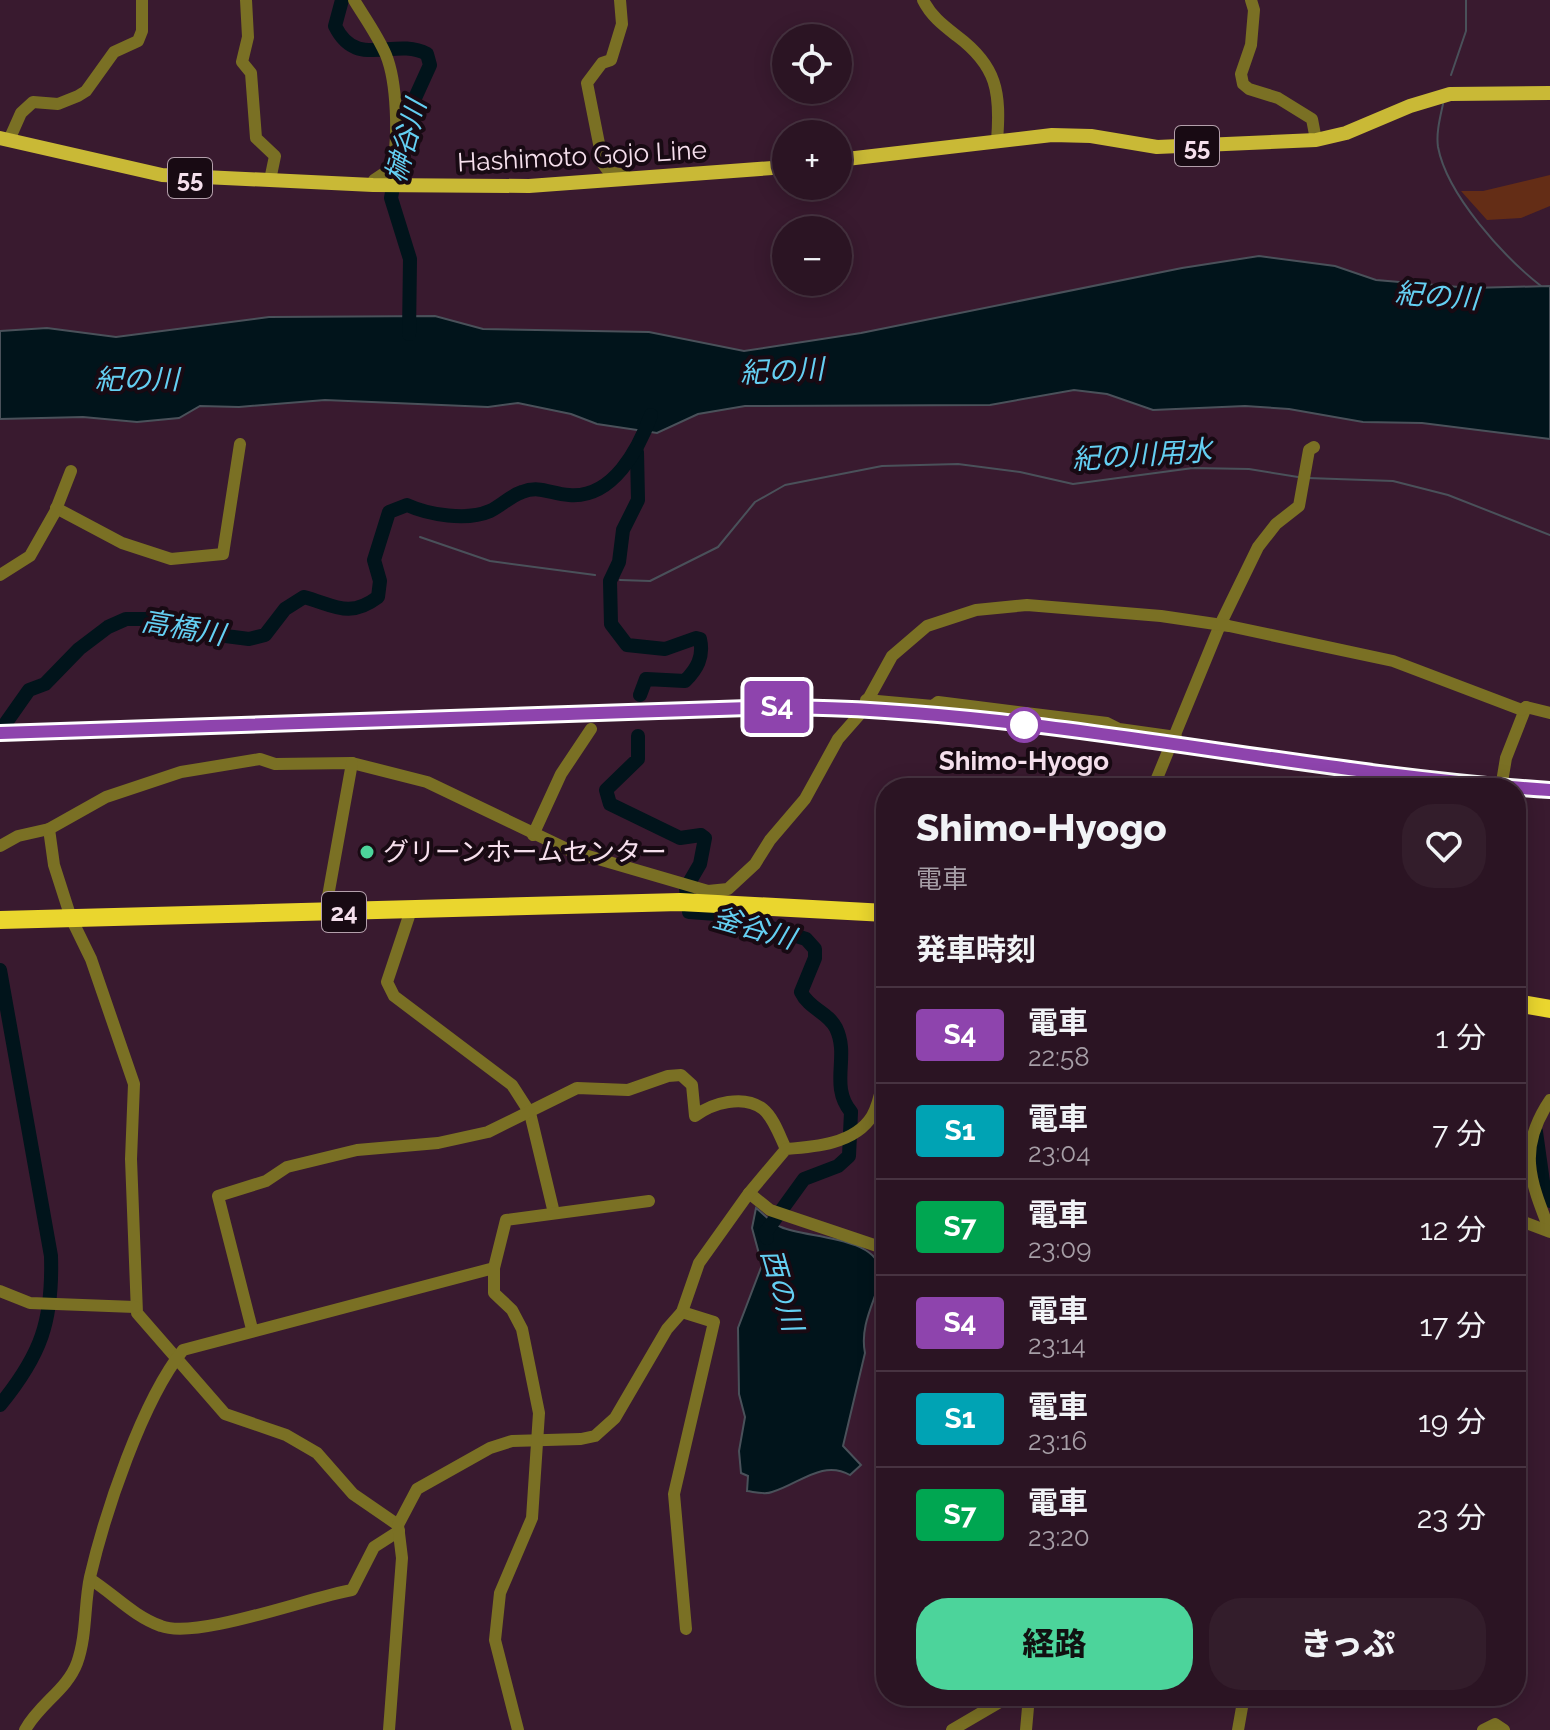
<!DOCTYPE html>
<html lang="ja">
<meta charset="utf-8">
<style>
:root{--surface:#2b1423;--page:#331d2b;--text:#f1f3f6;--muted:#a69ea6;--line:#473341;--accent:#4cd49b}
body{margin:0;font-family:Raleway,"Noto Sans JP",sans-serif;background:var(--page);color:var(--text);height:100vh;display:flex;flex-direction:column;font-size:30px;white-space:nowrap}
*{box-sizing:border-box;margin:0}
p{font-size:26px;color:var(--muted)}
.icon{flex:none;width:44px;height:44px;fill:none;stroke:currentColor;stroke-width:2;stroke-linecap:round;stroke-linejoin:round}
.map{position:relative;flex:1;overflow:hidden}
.details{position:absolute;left:876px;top:778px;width:650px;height:928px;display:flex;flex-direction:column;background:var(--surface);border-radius:32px;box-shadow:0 4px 20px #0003,0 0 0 2px var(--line)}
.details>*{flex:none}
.badge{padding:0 16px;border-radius:6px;font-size:28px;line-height:52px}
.tools{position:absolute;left:772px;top:24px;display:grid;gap:16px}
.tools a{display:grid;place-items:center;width:80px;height:80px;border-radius:50%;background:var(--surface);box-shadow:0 4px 20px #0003,0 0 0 2px var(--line);font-size:40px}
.map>.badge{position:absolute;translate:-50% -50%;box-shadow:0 0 0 4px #fff}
h2{padding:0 40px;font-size:30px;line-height:72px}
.round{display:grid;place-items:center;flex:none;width:84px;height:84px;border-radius:32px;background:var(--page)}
.head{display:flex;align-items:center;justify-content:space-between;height:136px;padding:0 40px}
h1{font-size:38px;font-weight:800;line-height:60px}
.button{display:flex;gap:16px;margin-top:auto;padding:16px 40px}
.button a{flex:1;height:92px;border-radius:32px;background:var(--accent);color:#111;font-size:32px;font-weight:800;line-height:92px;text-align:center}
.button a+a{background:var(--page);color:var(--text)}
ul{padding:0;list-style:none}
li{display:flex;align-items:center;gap:24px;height:96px;padding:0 40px;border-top:2px solid var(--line)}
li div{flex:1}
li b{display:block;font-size:30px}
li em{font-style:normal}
li .badge{min-width:88px;font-weight:700;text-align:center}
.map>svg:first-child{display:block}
</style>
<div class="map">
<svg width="1550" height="1730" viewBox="0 0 1550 1730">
<rect width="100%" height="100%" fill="#391a2f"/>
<polygon fill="#642d16" points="1550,175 1550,206 1521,218 1487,220 1461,191 1483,191"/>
<g fill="#01141b" stroke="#4a515a" stroke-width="2">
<polygon points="1259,256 1335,266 1376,280 1471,288 1550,286 1550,439 1422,423 1363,422 1289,409 1245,406 1153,410 1107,394 1074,390 990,405 745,406 698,414 657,433 597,424 571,414 518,403 488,407 325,400 239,407 200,406 179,418 137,422 83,417 0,419 0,331 47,328 116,337 269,317 435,316 483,329 649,332 744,351 861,333 1182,268"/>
<path d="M756 1208C764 1214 772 1224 781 1227 805 1238 874 1236 880 1269 884 1289 858 1319 865 1353L843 1446 861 1465 850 1475C822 1459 798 1485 772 1492 765 1495 755 1492 747 1491L748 1476 741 1473 739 1451 745 1417 739 1394 738 1328 762 1265 752 1228Z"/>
</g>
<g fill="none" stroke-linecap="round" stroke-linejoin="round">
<g stroke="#4a515a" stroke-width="2">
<polyline points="1451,75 1466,31 1466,0"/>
<path d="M1443 104C1440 118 1436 133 1438 147 1447 195 1504 257 1541 286"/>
<polyline points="1308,478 1393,481 1448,495 1550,535"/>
<polyline points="420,537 490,561 595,575"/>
<polyline points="620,580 650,581 718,547 755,502 785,485 882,466 958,464 1020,472 1073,484 1193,468 1249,469 1298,477"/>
</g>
<g stroke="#01141b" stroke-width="14">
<path d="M342 0 335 26C357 71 394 36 427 54L430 65 405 120 391 198 410 259 409 334"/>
<path d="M637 452 638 500 623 530 619 562 610 581 611 624 627 645 665 649 696 638 700 639C704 657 697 669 685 681L646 679 640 695"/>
<path d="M3 727 29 690 45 684 79 649 108 627 126 619H160L210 634 249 639 265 635 285 609 304 597C334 605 349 619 378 597L380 581 374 560 389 512 407 505C429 515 467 521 490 511 501 506 510 496 522 492 540 485 551 494 569 495 613 499 639 448 651 415"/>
<path d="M638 736V759L606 790 610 804 680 838 701 835 705 838 700 864 686 888 689 912 730 915 806 939 815 949V958L801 992C809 1009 828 1012 836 1028 850 1057 829 1085 851 1112L849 1156 838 1166 804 1179 765 1233 767 1238"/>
<path d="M0 970 51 1256C53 1321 41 1355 0 1405"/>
<polyline points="1536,1132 1543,1182 1550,1201"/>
</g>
<g stroke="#7a7024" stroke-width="12">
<polyline points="246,0 248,37 242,62 251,73 256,138 275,156 270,180"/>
<path d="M354 0C365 18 378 36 386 55 397 82 399 139 392 168L374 180 373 185"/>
<polyline points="620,0 622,24 611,60 602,63 587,83 603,164 609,172 624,175 626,179"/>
<path d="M923 0C931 16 943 25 957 36 997 66 1001 92 997 141"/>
<polyline points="1251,0 1254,10 1251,45 1241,74 1243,84 1249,89 1278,98 1312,119 1316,140"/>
<polyline points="9,140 21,113 33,102 58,104 78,96 86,91 114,52 138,41 142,31 142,0"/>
<polyline points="56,508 122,543 171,559 223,554 240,444"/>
<polyline points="0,575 30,556 55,512 71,471"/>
<polyline points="866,700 933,706 938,702 1107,723 1119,729 1176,737"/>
<polyline points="1153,788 1220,625 1258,547 1276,524 1299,506 1309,450 1314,447"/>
<polyline points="1501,788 1506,758 1526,707"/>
<polyline points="49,829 54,865 71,918 91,959 134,1084 131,1159 137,1313 225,1414 286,1435 317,1453 353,1494 398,1525"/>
<polyline points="533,835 561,774 591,729"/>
<polyline points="0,846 18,836 49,829 106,797 181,772 260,759 275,764 352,763 427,782 571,851 708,891 728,889 755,864 770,840 805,799 838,739 860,714 892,656 927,626 976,610 1027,605 1161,616 1229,626 1393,661 1522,710 1526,707 1550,713"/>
<polyline points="411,910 387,982 394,996 512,1085 530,1113 554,1213"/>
<polyline points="325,913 352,763"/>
<path d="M1550 1100C1517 1149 1530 1180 1550 1231"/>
<polyline points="749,1193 770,1210 886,1249"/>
<polyline points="1516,1219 1550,1232"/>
<polyline points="0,1291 30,1303 135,1307"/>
<polyline points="682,1312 714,1322 674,1494 686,1629"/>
<path d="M252 1329 218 1196 266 1181 287 1167 357 1150 438 1143 488 1132 577 1088 628 1090 668 1076 681 1075 692 1085 695 1116C712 1103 744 1094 763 1109 774 1118 780 1137 786 1149"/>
<path d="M90 1579C114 1594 133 1616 161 1626 197 1640 310 1597 352 1590L374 1547 399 1531"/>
<polyline points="1065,1701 1068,1696"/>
<path d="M25 1730C39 1704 67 1690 77 1663 87 1635 84 1605 90 1577 105 1513 142 1401 183 1350L494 1268"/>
<path d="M389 1730 402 1558 398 1525 417 1489 490 1448 512 1441 581 1439 595 1436 615 1418 667 1329 682 1312 699 1263 749 1193 786 1149C814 1147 855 1144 872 1116 880 1103 882 1083 886 1068"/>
<polyline points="518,1730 495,1640 500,1593 532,1518 539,1413 522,1329 512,1310 494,1293 494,1268 506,1220 649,1201"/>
<polyline points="952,1730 1010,1696"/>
<polyline points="1026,1730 1029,1696"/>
<polyline points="1238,1730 1244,1696"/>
<polyline points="1483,1730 1495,1724 1504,1730"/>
</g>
<g stroke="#c9b936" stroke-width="14">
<polyline points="0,138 162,175 373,185 529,186 786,167"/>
<polyline points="838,160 1052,135 1091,136 1157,147 1316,140 1346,133 1410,106 1450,94 1550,93"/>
</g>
<g stroke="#ead62e" stroke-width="18">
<polyline points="0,920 680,902 886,913"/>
<polyline points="1516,1003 1550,1009"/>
</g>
<g stroke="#8e7384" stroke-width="5">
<path id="rail" d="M0 733 781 707C1040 710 1293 772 1550 790"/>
</g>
<use href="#rail" stroke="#180a13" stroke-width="2" stroke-dasharray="6" stroke-linecap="butt"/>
</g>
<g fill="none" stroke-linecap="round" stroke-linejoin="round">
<g stroke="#fff" stroke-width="18">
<path id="line" d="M0 733 781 707C1040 709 1293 773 1550 790"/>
</g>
<use href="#line" stroke="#8e44ad" stroke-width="12"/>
</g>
<circle fill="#fff" stroke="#8e44ad" stroke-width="4" cx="1024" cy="725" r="16"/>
<circle fill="#4cd49b" stroke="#180a13" stroke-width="3" cx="367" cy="852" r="8"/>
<g text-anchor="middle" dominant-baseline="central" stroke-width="8" stroke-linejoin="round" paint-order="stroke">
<g fill="#180a13" stroke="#b39fab" stroke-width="2">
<rect x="1175" y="126" width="44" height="40" rx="6"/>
<rect x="168" y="158" width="44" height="40" rx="6"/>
<rect x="322" y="892" width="44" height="40" rx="6"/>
</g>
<g font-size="24" font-weight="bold" fill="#f5dfec">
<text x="1197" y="146">55</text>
<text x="190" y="178">55</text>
<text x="344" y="912">24</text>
</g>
<g font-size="26" fill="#f5dfec" stroke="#180a13">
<text transform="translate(582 156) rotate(-3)">Hashimoto Gojo Line</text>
</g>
<g font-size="26" font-weight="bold" fill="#f5dfec" stroke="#180a13">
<text x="1024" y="761">Shimo-Hyogo</text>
</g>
<g font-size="26" fill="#f5dfec" stroke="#180a13" text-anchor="start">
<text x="383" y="852">グリーンホームセンター</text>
</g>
<g font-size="28" font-style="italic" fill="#64cff2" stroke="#180a13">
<text transform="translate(406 141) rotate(-75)">榊谷川</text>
<text transform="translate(1437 296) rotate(4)">紀の川</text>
<text transform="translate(782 371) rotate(-3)">紀の川</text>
<text x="137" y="379">紀の川</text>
<text transform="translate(1142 455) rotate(-4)">紀の川用水</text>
<text transform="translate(183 628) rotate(10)">高橋川</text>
<text transform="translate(754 928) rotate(16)">釜谷川</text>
<text transform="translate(782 1290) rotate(74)">西の川</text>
</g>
</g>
</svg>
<div class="tools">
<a><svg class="icon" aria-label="locate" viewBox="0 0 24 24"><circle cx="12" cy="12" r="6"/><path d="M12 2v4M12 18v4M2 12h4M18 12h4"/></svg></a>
<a>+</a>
<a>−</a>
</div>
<b class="badge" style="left:777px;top:707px;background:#8e44ad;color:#fff">S4</b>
<section class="details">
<div class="head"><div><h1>Shimo-Hyogo</h1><p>電車</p></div><a class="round"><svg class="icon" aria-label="heart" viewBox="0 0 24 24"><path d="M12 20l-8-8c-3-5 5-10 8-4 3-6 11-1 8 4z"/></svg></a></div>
<h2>発車時刻</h2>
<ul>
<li><span class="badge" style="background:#8e44ad;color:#fff">S4</span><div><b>電車</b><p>22:58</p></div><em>1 分</em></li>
<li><span class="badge" style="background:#00a3b4;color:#fff">S1</span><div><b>電車</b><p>23:04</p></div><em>7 分</em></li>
<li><span class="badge" style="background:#00a651;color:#fff">S7</span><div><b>電車</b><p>23:09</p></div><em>12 分</em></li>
<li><span class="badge" style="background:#8e44ad;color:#fff">S4</span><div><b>電車</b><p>23:14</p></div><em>17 分</em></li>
<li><span class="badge" style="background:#00a3b4;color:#fff">S1</span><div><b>電車</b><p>23:16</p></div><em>19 分</em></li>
<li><span class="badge" style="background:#00a651;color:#fff">S7</span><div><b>電車</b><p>23:20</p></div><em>23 分</em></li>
</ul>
<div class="button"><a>経路</a><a>きっぷ</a></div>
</section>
</div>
